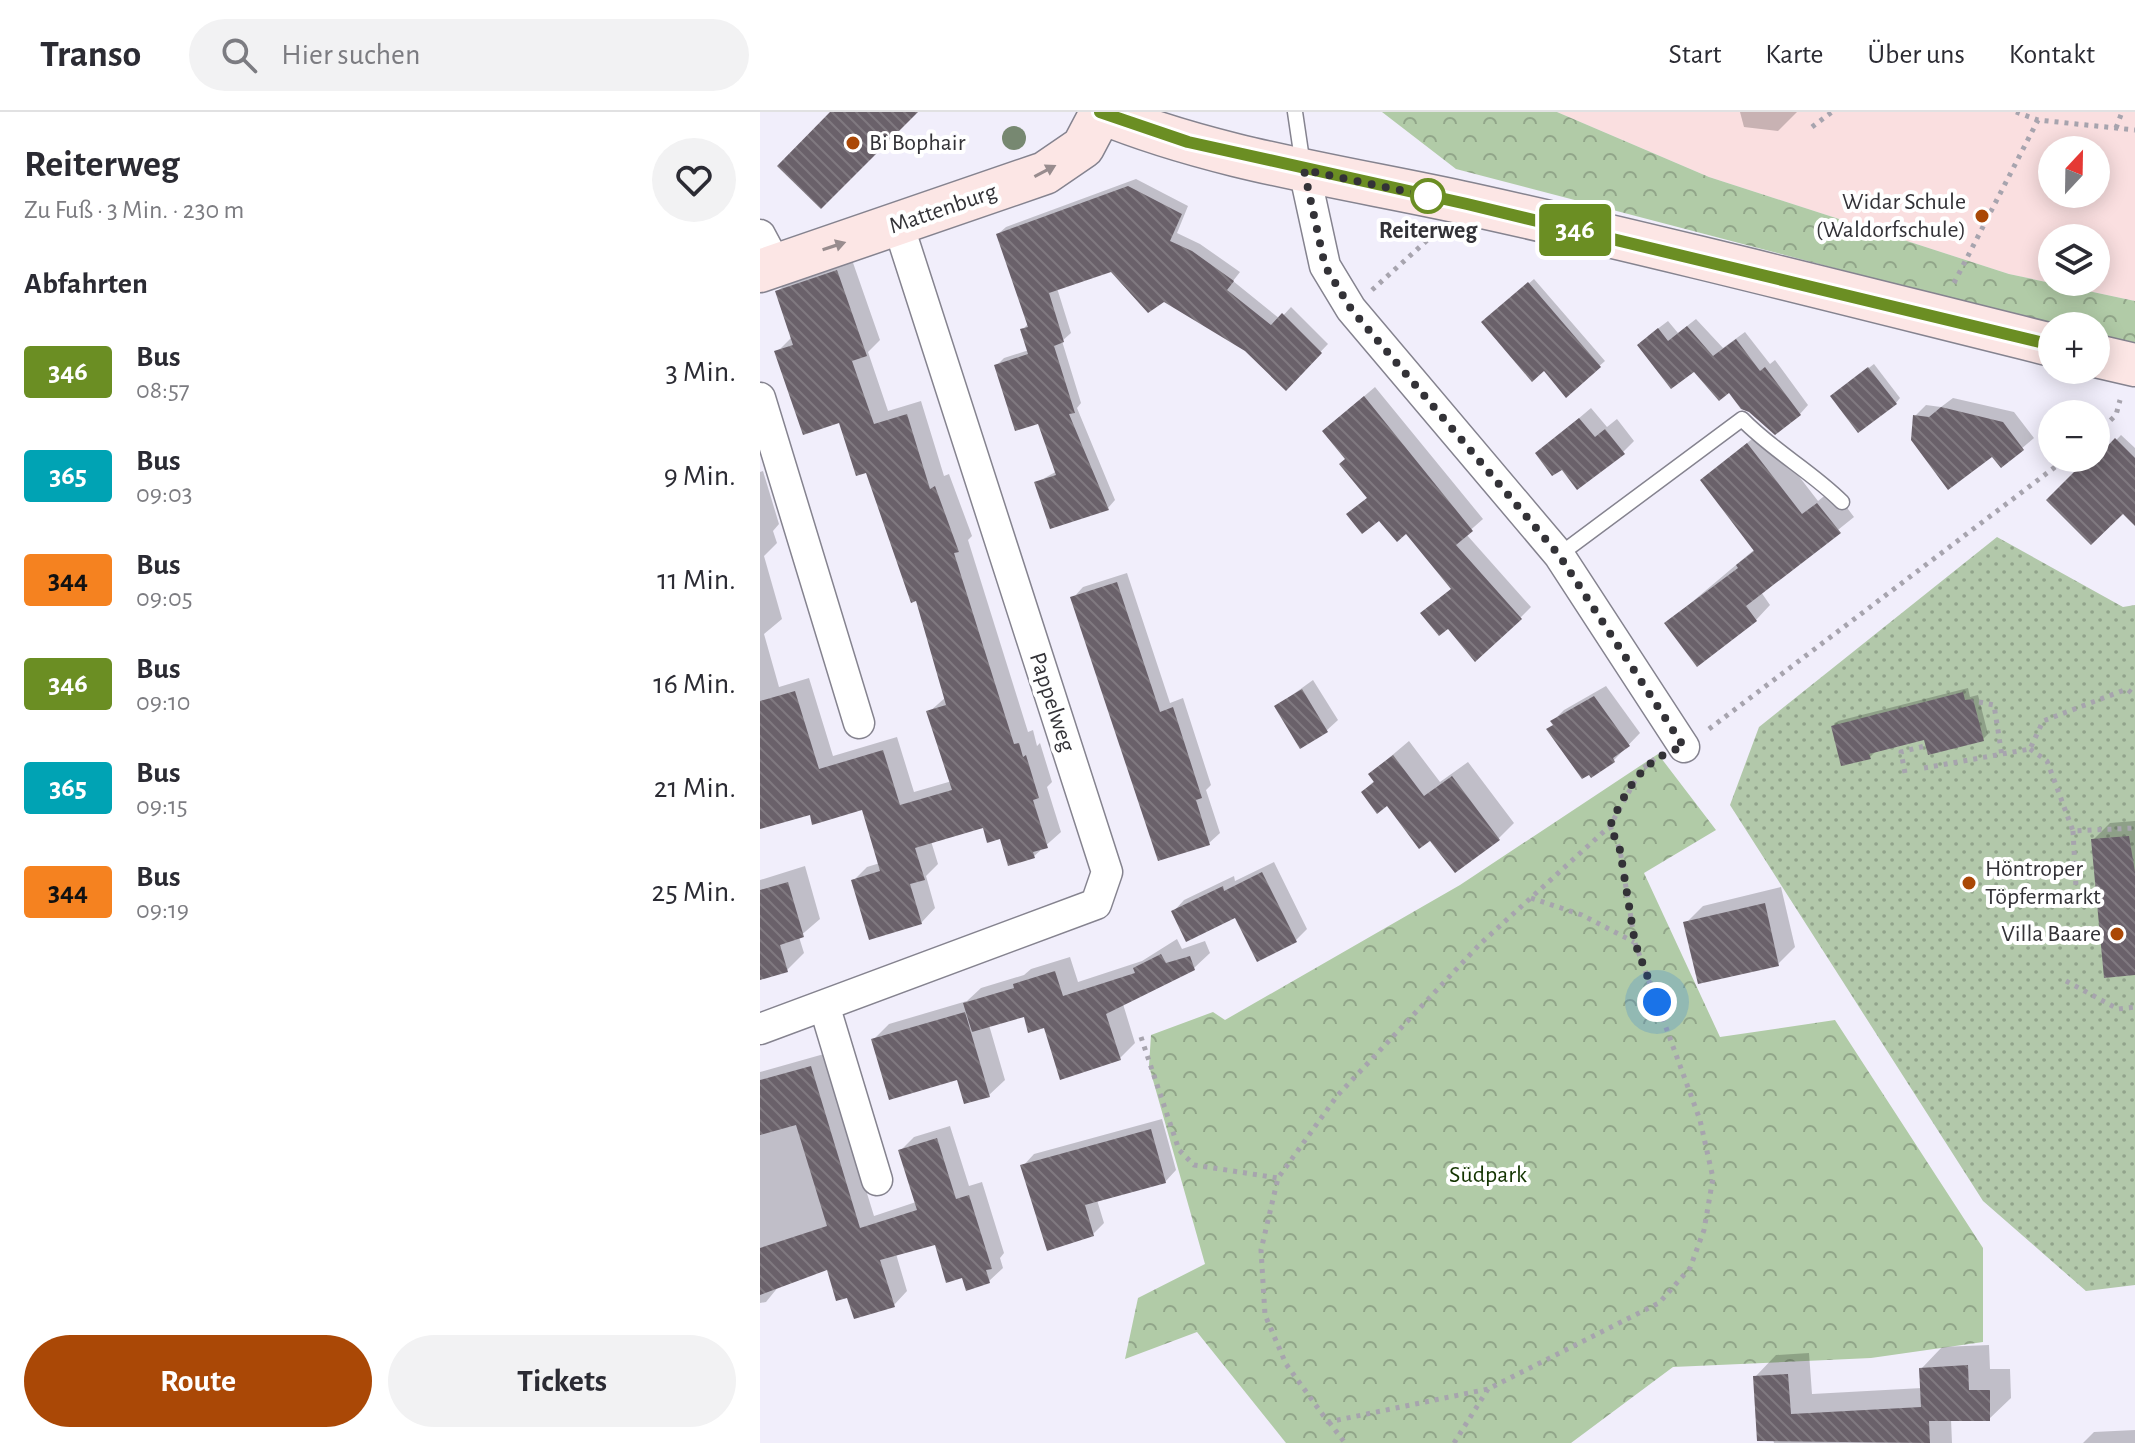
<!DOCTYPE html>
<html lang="de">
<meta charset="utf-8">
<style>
:root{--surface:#fff;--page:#f2f2f3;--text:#2b2b33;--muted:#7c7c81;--line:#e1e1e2;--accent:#aa4806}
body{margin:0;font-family:"Alegreya Sans",sans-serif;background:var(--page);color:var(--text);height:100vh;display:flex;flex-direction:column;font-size:30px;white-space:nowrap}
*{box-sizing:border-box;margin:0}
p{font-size:26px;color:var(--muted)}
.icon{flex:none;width:44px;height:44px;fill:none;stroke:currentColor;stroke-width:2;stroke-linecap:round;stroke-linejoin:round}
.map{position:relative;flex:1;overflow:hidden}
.side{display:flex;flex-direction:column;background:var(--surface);width:760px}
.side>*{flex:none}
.badge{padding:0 16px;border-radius:6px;font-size:28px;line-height:52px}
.needle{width:52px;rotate:22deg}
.buttons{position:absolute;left:1278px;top:24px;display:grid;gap:16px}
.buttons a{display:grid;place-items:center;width:72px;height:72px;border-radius:50%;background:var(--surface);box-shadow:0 4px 20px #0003;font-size:40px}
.you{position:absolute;width:40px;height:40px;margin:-20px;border:6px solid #fff;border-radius:50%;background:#1a73e8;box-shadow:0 0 0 12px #1a73e833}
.map>.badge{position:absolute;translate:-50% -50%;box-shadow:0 0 0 4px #fff}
h2{padding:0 24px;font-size:30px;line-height:72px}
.round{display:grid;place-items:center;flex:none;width:84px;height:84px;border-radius:42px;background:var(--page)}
.overview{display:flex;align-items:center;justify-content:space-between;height:136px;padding:0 24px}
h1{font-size:38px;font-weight:700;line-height:60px}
.action{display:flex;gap:16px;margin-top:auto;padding:16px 24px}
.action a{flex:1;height:92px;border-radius:48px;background:var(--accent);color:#fff;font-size:32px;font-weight:700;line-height:92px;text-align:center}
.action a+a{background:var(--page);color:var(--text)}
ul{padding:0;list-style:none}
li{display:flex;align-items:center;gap:24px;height:104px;padding:0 24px}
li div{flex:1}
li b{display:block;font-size:30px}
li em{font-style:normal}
li .badge{min-width:88px;font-weight:700;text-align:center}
header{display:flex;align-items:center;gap:48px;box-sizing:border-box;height:112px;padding:0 40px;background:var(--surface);border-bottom:2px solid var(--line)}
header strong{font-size:38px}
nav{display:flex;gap:44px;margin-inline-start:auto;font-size:28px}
.search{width:560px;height:72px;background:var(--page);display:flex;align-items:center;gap:20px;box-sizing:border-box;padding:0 28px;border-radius:44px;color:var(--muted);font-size:30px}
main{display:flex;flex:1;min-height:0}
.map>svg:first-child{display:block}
</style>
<header>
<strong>Transo</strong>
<div class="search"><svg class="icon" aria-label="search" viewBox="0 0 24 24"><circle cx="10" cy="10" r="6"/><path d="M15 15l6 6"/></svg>Hier suchen</div>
<nav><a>Start</a><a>Karte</a><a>Über uns</a><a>Kontakt</a></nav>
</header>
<main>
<section class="side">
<div class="overview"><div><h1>Reiterweg</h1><p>Zu Fuß · 3 Min. · 230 m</p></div><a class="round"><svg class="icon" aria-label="heart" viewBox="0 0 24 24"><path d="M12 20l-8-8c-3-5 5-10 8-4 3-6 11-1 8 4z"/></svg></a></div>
<h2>Abfahrten</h2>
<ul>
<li><span class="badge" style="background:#6b8e23;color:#fff">346</span><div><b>Bus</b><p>08:57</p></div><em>3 Min.</em></li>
<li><span class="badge" style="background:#00a3b4;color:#fff">365</span><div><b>Bus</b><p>09:03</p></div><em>9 Min.</em></li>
<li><span class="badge" style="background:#f58220;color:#111">344</span><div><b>Bus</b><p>09:05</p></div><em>11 Min.</em></li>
<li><span class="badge" style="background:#6b8e23;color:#fff">346</span><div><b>Bus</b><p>09:10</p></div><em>16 Min.</em></li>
<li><span class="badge" style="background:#00a3b4;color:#fff">365</span><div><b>Bus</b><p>09:15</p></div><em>21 Min.</em></li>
<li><span class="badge" style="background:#f58220;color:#111">344</span><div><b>Bus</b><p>09:19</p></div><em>25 Min.</em></li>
</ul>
<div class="action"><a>Route</a><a>Tickets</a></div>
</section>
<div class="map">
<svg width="1375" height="1331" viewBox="0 0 1375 1331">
<defs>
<pattern id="grass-dots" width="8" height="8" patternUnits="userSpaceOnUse" patternTransform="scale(2)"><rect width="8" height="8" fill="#b2c8aa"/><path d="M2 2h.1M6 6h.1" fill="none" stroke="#91a38b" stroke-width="1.8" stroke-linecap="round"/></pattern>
<pattern id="forest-crowns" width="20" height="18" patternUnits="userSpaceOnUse" patternTransform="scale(2)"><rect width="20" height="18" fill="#b1cba7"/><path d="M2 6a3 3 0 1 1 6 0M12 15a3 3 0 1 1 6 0" fill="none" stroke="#91a589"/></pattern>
<pattern id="building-back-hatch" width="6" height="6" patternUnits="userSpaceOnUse" patternTransform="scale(2)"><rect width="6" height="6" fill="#6a616a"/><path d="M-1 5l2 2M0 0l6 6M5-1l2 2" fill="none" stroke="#807980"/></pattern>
</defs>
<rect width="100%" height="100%" fill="#f1eefb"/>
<path fill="#fadfe0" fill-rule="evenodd" d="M797 0H1375V189L1249 162 949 65ZM1292 38H1336V82H1292ZM1292 126H1336V170H1292Z"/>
<polygon fill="url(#grass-dots)" points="1237,425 1363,495 1375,493 1375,1173 1326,1179 1223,1089 970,693 999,615"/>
<g fill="url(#forest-crowns)">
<polygon points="622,0 797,0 949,65 1249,162 1375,189 1375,235 1336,225 1336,214 1296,214 696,57"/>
<polygon points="898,642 956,718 884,761 960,925 1075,908 1223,1136 1223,1230 1111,1246 913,1255 811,1331 526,1331 437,1220 365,1247 378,1186 445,1152 389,954 391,923 453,900 465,908 700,773"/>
</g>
<g fill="#0003">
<polygon points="980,0 1037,0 1018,19 984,15"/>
<polygon points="376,67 428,94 417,121 440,132 480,160 473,169 520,207 531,195 568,232 526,276 487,237 352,157 297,176 311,221 302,229 321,291 317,296 355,388 348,396 276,371 297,359 279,310 237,253 244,246 269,238 262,218 269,211 238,122 246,115"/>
<polygon points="91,145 120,228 108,240 128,299 161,289 184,364 189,362 212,424 208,428 268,620 273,618 277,634 280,631 292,670 287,675 301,720 273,745 224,713 171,729 178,752 166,764 175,796 161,811 93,769 107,755 120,751 103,695 51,700 0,697 0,360 3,359 19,412 13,419 17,431 4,444 22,507 4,522 19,575 49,566 73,644 137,625 154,680 192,669 169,600 186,585 158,487 108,359 81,308 17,240 32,225 17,180 31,166"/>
<polygon points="774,167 845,249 806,283 784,257 729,205"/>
<polygon points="936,207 963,236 985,220 1010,252 1015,248 1048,293 1040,302 969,278 888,224 908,209 918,221"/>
<polygon points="1114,252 1140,286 1136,291 1077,280"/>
<polygon points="615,275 723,407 706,422 771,495 760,506 689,514 663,501 693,475 646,420 600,392 608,385 587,346 575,309"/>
<polygon points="1193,286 1254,300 1274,326 1241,354 1232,342 1155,304 1166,293 1181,295"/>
<polygon points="831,296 847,315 857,307 874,329 863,340 778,341"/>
<polygon points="1003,318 1058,389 1073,377 1094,405 1001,480 1010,493 996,508 907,511 995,437 942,368"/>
<polygon points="1361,323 1375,336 1375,403 1331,346 1336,346 1337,340 1341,344"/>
<polygon points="367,461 410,591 423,586 451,673 446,678 460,721 449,731 313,486 323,475"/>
<polygon points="553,568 578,608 566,619 517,594"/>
<polygon points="846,574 880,621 854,648 793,609 804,598"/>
<polygon points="1208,576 1210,585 1218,583 1228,622 1223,627 1165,626 1115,640 1110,645 1073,614 1078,609"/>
<polygon points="649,629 680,670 708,650 754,711 738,727 671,726 627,692 603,680 615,668 610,662"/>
<polygon points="1375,709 1375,861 1333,728 1350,711"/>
<polygon points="514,750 547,817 536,828 476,803 413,800 424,788 474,764 475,769"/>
<polygon points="45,754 60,807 39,825 44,841 27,858 0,866 0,768"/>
<polygon points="1021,775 1035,835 1018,852 926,811 943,794"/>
<polygon points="417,827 422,837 445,829 450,841 434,856 363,892 375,931 360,946 265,903 229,913 245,968 229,983 114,927 129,912 207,889 221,876 264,863 271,857 310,845 318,870 382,849"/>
<polygon points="64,942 114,1104 156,1090 140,1039 154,1025 190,1014 209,1074 222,1070 244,1141 240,1146 243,1156 229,1169 203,1164 176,1130 136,1142 147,1179 134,1193 88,1183 68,1155 19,1174 6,1190 0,1191 0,960"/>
<polygon points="402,1007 416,1058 405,1070 337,1088 344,1111 333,1122 263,1054 274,1042"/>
<polygon points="1229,1233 1230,1257 1250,1257 1251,1286 1229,1307 1191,1307 1192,1331 1014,1331 995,1265 1016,1243 1049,1241 1052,1282 1162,1276 1161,1257 1182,1235"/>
<polygon points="1375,1318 1375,1331 1323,1331 1334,1320"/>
</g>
<g fill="url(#building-back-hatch)">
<polygon points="70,0 158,0 61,97 17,54"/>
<polygon points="368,74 422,102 410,129 432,139 474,169 467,178 511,213 522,201 562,241 526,279 485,239 404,190 388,201 351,160 289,181 304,230 294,234 315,301 309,302 349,398 290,417 274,370 296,363 278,312 255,319 234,253 268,242 260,217 268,215 236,122"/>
<polygon points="77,158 107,244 92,249 114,312 147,302 170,377 175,374 199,440 194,441 254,632 259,631 263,645 266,643 279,686 273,688 288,736 273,740 275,746 248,754 240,727 227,731 223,716 155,736 165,768 150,772 162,812 109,828 91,768 120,759 102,698 52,713 50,703 0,717 0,589 35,579 59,657 123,638 140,693 192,678 166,599 186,593 156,489 151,491 106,361 96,364 79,311 43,323 14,239 33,233 15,179"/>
<polygon points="768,170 841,255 806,286 784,259 772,270 721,210"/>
<polygon points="927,214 953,244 976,227 1000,259 1005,255 1041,303 1015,323 989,300 981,297 969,281 959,289 934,260 911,277 877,233 898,216 908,229"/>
<polygon points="1108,255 1137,292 1098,321 1070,284"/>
<polygon points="604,284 713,419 696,433 762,507 715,550 688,517 679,524 660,501 691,477 646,422 637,430 619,409 602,422 586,402 607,386 579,352 585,347 562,319"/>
<polygon points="1181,295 1243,310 1264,338 1241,356 1232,345 1188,378 1151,328 1153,303 1169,305"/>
<polygon points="819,306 835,325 845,317 865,342 817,378 802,358 792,364 775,341"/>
<polygon points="1355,326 1375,346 1375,414 1363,402 1331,433 1286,388 1328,346 1336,346"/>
<polygon points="987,331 1042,402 1057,391 1081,421 986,494 997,509 937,555 904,511 978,456 976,453 994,439 940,368"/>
<polygon points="357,470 400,600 413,595 442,686 436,688 450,733 398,749 310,485"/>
<polygon points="542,577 568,620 540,637 514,594"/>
<polygon points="1203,580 1205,588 1213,587 1224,629 1168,643 1164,628 1109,642 1111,647 1081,654 1071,614"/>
<polygon points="834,584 870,634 853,646 855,650 831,666 829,663 822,667 786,617 793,613 790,609"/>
<polygon points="633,643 664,684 692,664 740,728 695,761 670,729 659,737 627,694 617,702 601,680 614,670 608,662"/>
<polygon points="1369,724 1375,760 1375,863 1344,866 1331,727"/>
<polygon points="502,760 537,830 497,850 475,806 426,830 411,799 463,774 464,779"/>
<polygon points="28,770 44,825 20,833 28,860 0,868 0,778"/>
<polygon points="1005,791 1019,854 938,872 923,810"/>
<polygon points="401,842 406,851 430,844 435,858 346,902 361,948 300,968 284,916 268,921 264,905 212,920 203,891 254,876 253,872 295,859 303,884 375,861 373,856"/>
<polygon points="205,900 230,985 204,992 197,968 129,988 111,927"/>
<polygon points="51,954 100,1116 157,1098 138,1038 177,1026 196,1087 209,1083 232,1157 226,1158 230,1171 206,1179 202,1166 186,1171 175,1133 120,1148 135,1195 94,1207 87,1186 76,1189 67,1158 0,1183 0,1136 67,1114 36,1013 0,1023 0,968"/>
<polygon points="391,1017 406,1071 325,1093 334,1124 287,1139 260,1053"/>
<polygon points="1208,1253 1209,1278 1230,1278 1230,1309 1169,1309 1170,1331 997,1329 993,1264 1028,1262 1031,1302 1161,1295 1159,1256"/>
</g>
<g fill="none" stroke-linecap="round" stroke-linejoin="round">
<g stroke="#85838f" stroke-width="17">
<g id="lane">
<polyline points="535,0 543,54"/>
<path d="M799 443 982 307C1013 339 1051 359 1082 390"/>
</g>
</g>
<g stroke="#85838f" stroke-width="33">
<g id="street">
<polyline points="544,58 565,154 591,197 799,443 924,635"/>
<polyline points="0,123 16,153"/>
<polyline points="0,286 99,611"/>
<polyline points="65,896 117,1068"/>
<polyline points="0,917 336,792 347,760 138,112"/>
</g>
</g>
<g stroke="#85838f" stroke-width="45">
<g id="secondary">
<path d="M340 0C457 48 586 65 709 92 904 135 1098 185 1292 233"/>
<polyline points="0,159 285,61 323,35 341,1"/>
<polyline points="1336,244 1375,253"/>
</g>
</g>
<g stroke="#a7a4ae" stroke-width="5" stroke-dasharray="4 6" stroke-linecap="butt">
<polyline points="1256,0 1278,8 1375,18"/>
<polyline points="1052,15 1072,0"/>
<polyline points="1356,16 1362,0"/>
<polyline points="1194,171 1278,8"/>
<polyline points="612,178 673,123"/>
<polyline points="1336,322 1356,303 1360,288"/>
<polyline points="1219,590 1234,593 1242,644"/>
<polyline points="949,617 1307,346"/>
<polyline points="1270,637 1287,649 1313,719 1375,716"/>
<polyline points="1164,656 1270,637 1283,609 1367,577 1375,584"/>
<polyline points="1145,661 1141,640 1165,634"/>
<polyline points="850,714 860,738 875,831 940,1008 953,1066 944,1118 930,1156 899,1191 728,1277 568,1310 526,1252 505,1203 501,1138 518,1066 577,984 720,832 850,714 881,658 896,646"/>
<polyline points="1313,719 1317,794"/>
<polyline points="771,786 822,803 874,830"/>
<polyline points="1318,793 1336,780"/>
<polyline points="1306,869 1358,897 1375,895"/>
<polyline points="381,925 419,1038 434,1053 518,1066"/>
<polyline points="569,1310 585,1331"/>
<polyline points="694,1331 728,1277"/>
</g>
<use href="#lane" stroke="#fff" stroke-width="14"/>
<use href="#street" stroke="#fff" stroke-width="30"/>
<use href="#secondary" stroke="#fce6e5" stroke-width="42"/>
</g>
<circle fill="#778871" cx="254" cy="26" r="12"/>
<defs><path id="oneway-solid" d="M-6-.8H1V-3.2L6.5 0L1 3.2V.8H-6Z" transform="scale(2)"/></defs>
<g fill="#988c8e">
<use href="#oneway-solid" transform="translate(285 59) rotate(-28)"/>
<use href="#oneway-solid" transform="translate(74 134) rotate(-18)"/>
</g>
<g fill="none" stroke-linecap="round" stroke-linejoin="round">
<g stroke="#fff" stroke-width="18">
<polyline id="line" points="340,0 428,30 707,92 1292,233"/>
</g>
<use href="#line" stroke="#6b8e23" stroke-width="12"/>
<path stroke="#333237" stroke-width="8" stroke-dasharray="0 14.4" d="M668 84 544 58 565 154 591 197 799 443 924 635C883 645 866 678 850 714L860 738 875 831 897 890"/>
</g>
<g fill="#aa4806" stroke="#fff" stroke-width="3">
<circle cx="93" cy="31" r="8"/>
<circle cx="1222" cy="104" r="8"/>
<circle cx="1209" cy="771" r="8"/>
<circle cx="1357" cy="822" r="8"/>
</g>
<circle fill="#fff" stroke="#6b8e23" stroke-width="4" cx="668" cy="84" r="16"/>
<g text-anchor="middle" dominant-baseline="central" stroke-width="8" stroke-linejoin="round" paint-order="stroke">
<g font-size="24" fill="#333237" stroke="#fff" text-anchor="start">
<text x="109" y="31">Bi Bophair</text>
<text x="1206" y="90" text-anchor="end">Widar Schule<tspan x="1206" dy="28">(Waldorfschule)</tspan></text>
<text x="1225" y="757">Höntroper<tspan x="1225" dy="28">Töpfermarkt</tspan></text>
<text x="1341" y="822" text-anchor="end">Villa Baare</text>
</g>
<g font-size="24" fill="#333237" stroke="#fff">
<text transform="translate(183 97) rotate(-19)">Mattenburg</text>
<text transform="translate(292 590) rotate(72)">Pappelweg</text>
</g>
<g font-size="24" font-weight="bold" fill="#333237" stroke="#fff">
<text x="668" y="119">Reiterweg</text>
</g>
<g font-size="24" fill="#133400" stroke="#fff">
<text x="728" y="1063">Südpark</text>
</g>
</g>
</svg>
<div class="buttons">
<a><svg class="needle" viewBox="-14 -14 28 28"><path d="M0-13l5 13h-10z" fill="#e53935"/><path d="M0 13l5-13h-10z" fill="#7c7c81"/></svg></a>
<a><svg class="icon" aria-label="layers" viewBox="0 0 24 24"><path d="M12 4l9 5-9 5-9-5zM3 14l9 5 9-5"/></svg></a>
<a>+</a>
<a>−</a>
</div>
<div class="you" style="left:897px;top:890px"></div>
<b class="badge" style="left:815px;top:118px;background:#6b8e23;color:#fff">346</b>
</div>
</main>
